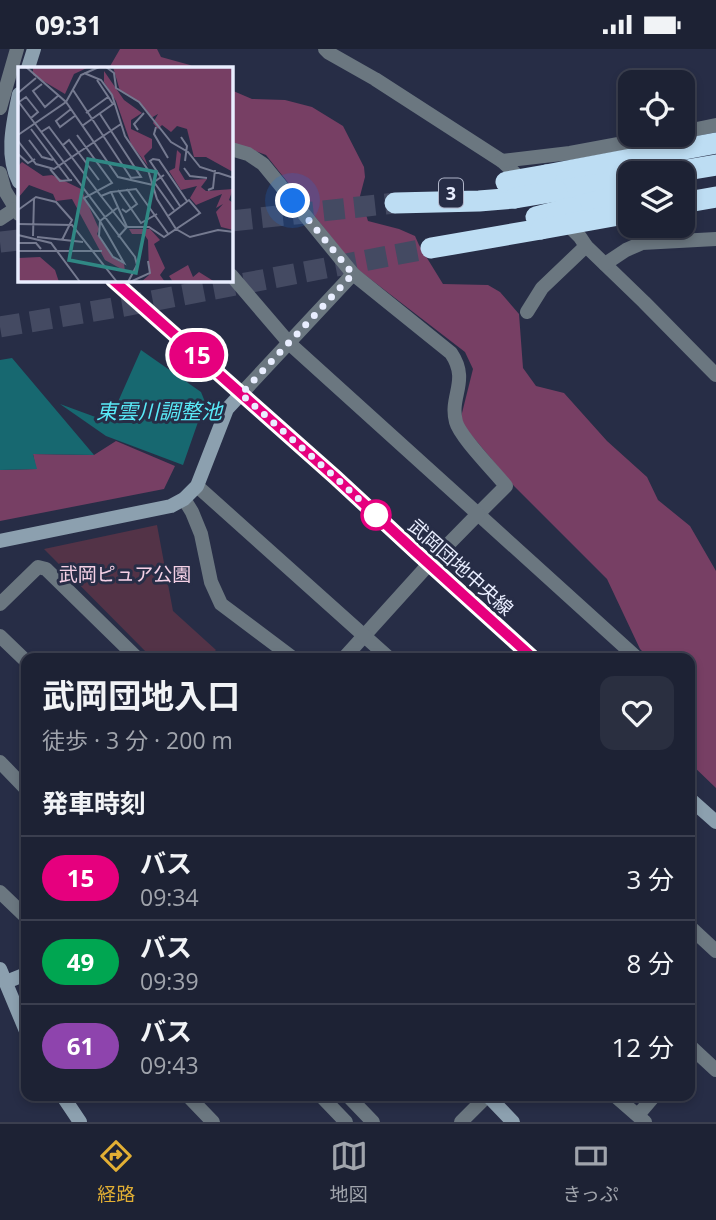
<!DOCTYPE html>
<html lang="ja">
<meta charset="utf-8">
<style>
:root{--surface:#1d2234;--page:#2a2f40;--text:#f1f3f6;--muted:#a0a4ac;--line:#3b3f4f;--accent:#e2af34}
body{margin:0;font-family:"Open Sans","Noto Sans JP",sans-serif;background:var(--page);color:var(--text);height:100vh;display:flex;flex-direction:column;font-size:26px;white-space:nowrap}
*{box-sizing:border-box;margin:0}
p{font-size:23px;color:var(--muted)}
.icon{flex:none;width:38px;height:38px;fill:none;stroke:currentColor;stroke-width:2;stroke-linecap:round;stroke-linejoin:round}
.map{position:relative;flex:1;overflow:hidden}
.drawer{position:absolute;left:21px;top:604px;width:674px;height:448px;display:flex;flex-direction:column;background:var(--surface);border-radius:14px;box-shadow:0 4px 10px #0003,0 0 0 2px var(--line)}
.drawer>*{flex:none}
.badge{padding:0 14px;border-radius:23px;font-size:24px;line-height:46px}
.fabs{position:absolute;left:618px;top:21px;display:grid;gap:14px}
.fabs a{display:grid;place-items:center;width:77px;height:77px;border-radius:14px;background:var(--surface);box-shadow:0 4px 10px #0003,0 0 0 2px var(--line);font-size:35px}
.you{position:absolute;width:35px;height:35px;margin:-18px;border:5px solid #fff;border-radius:50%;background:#1a73e8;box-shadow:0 0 0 10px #1a73e833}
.map>.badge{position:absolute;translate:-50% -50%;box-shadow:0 0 0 4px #fff}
h2{padding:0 21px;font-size:26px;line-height:63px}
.round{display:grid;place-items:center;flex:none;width:74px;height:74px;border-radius:14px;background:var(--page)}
.headline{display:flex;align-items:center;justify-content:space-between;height:119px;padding:0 21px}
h1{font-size:33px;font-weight:700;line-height:52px}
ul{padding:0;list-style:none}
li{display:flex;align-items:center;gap:21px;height:84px;padding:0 21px;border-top:2px solid var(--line)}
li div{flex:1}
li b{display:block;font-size:26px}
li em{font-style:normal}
li .badge{min-width:77px;font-weight:700;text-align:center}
.status{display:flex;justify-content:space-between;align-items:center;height:49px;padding:0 35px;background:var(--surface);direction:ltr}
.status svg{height:19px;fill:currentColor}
.tab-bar{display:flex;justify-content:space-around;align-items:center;height:98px;border-top:2px solid var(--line);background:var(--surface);font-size:19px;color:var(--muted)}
.tab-bar a{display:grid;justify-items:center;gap:4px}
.tab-bar .current{color:var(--accent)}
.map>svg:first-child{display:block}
</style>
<div class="status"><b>09:31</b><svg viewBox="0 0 49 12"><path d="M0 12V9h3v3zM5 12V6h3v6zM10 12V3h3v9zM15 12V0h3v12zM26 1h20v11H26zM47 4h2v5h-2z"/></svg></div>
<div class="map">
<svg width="716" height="1073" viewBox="0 0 716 1073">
<rect width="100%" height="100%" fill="#272d46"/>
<polygon fill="#533347" points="157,476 173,562 216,601 207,609 152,609 44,500"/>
<g fill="#773f64">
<polygon points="120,0 157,0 161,8 190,16 195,19 109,19"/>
<polygon points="231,41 252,50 285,51 312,58 343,77 364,118 365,128 360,147 368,172 399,180 415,187 419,196 443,235 488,236 500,243 519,265 523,319 536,337 564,344 607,392 647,428 658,451 690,477 716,522 716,739 690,714 690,609 649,609 640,600 607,530 514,437 463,376 461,368 473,320 465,303 356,219 266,106 231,93"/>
<polygon points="116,392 175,417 164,440 0,472 0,421 36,420 33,405 94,406"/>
</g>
<g fill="#176870">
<polygon points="141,301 201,343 205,353 183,416 106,387 60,355 109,373"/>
<polygon points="12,309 94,406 33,405 37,420 0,421 0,311"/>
</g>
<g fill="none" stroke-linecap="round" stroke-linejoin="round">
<g stroke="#444a62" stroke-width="21" stroke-dasharray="21 10" stroke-linecap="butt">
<polyline points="231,172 395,154"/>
<polyline points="0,193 19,191"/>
<polyline points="0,278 130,256 431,199"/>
</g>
<g stroke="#6b7780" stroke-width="14">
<polyline points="325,0 329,4 375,30 502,112 524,133"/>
<polyline points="0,59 17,0"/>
<polyline points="682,83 716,76"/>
<path d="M231 100 248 105 263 115 353 225 451 304C470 332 449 347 456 373 460 388 495 423 506 437L478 465 637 609"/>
<polyline points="502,112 570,104 667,86"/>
<polyline points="0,124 5,142 19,165"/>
<polyline points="0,170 15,160"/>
<polyline points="564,172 580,188 586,197 644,253 716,326"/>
<polyline points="605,215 626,201 642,194 716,190"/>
<polyline points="231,226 290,295 478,465 429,515 344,609"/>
<polyline points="527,263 542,239 586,197"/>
<polyline points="241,345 353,225"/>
<polyline points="197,437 389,609"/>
<polyline points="184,450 192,463 201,485 211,533 221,555 293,609"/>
<polyline points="0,555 38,518 46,520 137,609"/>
<polyline points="0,587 26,612"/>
<polyline points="225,609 229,609"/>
<polyline points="0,713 26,740"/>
<polyline points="0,843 26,868"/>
<polyline points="690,878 716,902"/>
<polyline points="690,997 716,1021"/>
<polyline points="187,1046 213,1073"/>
<polyline points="320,1046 346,1073"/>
<polyline points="347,1046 373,1073"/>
<polyline points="614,1046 645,1073"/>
<polyline points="638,1066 655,1046"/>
<polyline points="461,1073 487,1047"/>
</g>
<g stroke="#8ca0af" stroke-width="14">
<polyline points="28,19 34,0"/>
<path d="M19 45C13 74 5 106 19 133"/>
<polyline points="113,231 335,428 416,504 533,609"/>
<polyline points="0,492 171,457 184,450 197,437 227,360 241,345"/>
<polyline points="690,750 716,773"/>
<polyline points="0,920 26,982"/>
<polyline points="6,933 26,925"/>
<polyline points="62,1046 80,1073"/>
<polyline points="487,1046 513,1073"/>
</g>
<g stroke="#bdddf3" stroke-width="21">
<polyline points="669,124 716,116"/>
<polyline points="546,126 716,94"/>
<polyline points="557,142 630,131"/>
<polyline points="395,154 479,152 515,149"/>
<polyline points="682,154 716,148"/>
<polyline points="571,159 630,144"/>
<polyline points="431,199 541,180"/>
</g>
<g stroke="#bdddf3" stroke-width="21">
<polyline points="506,133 546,126"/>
<polyline points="515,149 557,142"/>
<polyline points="536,168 571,159"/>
<polyline points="541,180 630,164"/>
</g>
</g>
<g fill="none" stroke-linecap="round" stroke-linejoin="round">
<g stroke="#fff" stroke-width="16">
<polyline id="line" points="113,231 335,428 416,503 533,609"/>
</g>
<use href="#line" stroke="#e6007e" stroke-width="10"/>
<polyline stroke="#e9eeff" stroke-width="7" stroke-dasharray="0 12.6" points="293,152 353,225 241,345 335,428 376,466"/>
</g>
<circle fill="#fff" stroke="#e6007e" stroke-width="3.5" cx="376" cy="466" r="14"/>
<g text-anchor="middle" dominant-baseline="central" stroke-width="6" stroke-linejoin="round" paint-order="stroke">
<rect fill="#272d46" stroke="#afb4c8" stroke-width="2" x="439" y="129.5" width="24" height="29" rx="5"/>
<g font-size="18" font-weight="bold" fill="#e9eeff">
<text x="451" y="144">3</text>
</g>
<g font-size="19" fill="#e9eeff" stroke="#272d46">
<text transform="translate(461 518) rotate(42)">武岡団地中央線</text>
</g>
<g font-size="19" fill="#f5d1e6" stroke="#272d46">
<text x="125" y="525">武岡ピュア公園</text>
</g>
<g font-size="21" font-style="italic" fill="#59e9f7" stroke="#272d46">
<text x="159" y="362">東雲川調整池</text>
</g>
</g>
<g transform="translate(18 18)">
<rect width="215" height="215" fill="#272d46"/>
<path d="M15 0H71L56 7 47 27 15 8ZM95 0H215V105L188 90H176L169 62 159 59 153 65 144 58 140 62 135 56 140 47 133 51 122 36 102 24ZM86 4 106 33 124 46 113 53V62L134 72V81L126 89 130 99 113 77 98 34 86 15ZM159 83 163 87 161 103 167 113 189 112 183 120 188 124 215 122 211 133 215 136V163L203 160 198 145 205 137 198 141 204 127 178 138 172 131 179 119 163 123 151 104 157 101ZM4 95 25 109 34 108 63 122 81 162 79 167 95 191 106 197 107 204 87 193 54 132 38 134 35 127 11 118 0 131V99ZM111 162H132L142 173 136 177 147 201 142 208 147 215H123L131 208 130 173 126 167H114ZM22 190 37 203 41 215 0 214V191ZM170 198 175 210 181 205 197 215H155L151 209Z" fill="#773f64"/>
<path fill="none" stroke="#757a90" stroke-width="2" d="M8 0 48 35 100 110 135 118M88 0 96 6 98 21 121 35 153 75 170 85 182 100 216 111M66 6 83 13 94 28 107 69 130 103 139 132 158 162 172 170 200 163 216 165M24 17 15 24 27 40 41 28M55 23 113 111M0 26 18 11M0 34 117 190 119 198 110 215M1 35 8 30 20 45 13 51M53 42 38 54 42 60 58 48M68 46 90 30M82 47 123 110 112 111M64 59 95 37 79 13M138 60 136 67 150 91M13 62 52 114M120 63 116 57 126 46M23 65 31 60 83 129 93 125M0 68 48 35 63 8 81 0M59 68 94 116 66 131 82 154 81 169 95 190 106 196 82 154 99 141M163 70 169 79 167 94M11 73 24 90 35 93M0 74 18 97 36 102 103 57M45 78 51 73 81 113M0 87 10 96 17 92M166 101 172 109 189 111M32 102 42 114 54 113M146 108 136 115 156 143M100 123 123 156 139 147M190 123 195 121 197 103M83 129 108 161M162 139 132 94 135 92 141 93 169 134M104 142 108 145 119 137 109 122M0 143 18 130 38 135 54 153 44 173M0 157 54 158 99 215M109 160 93 125 118 122 151 168M0 168 33 176 62 215M15 169 16 132M19 170 65 175M100 170 109 160H131L146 170 182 146 171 133 150 149M0 176H18L23 182M0 184H84M112 215 132 206 130 194"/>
<path fill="#308884" fill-opacity="0.15" stroke="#308884" stroke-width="3.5" d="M70 92 138 105 118 206 51 193Z"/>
<rect width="215" height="215" fill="none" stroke="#e9eeff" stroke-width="3.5"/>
</g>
</svg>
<div class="fabs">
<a><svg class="icon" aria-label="locate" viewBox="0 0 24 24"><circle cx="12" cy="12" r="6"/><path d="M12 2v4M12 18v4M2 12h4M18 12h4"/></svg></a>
<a><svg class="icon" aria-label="layers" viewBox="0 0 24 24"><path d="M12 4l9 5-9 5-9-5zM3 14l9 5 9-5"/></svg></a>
</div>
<div class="you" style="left:293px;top:152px"></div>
<b class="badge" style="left:197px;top:306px;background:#e6007e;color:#fff">15</b>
<section class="drawer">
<div class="headline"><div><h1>武岡団地入口</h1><p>徒歩 · 3 分 · 200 m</p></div><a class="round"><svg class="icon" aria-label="heart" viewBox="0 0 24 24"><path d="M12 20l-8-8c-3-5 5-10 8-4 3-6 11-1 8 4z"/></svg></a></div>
<h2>発車時刻</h2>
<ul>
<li><span class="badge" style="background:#e6007e;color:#fff">15</span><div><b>バス</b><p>09:34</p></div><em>3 分</em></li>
<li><span class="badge" style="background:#00a651;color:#fff">49</span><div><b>バス</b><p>09:39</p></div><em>8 分</em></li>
<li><span class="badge" style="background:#8e44ad;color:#fff">61</span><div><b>バス</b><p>09:43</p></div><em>12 分</em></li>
</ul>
</section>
</div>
<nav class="tab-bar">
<a class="current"><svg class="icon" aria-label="directions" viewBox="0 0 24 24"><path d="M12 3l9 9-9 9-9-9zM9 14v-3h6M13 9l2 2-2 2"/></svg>経路</a>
<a><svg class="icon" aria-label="map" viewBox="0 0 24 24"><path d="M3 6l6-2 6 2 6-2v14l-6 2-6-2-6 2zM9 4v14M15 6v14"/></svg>地図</a>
<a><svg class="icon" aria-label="tickets" viewBox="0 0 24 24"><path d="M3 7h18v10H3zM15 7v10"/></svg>きっぷ</a>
</nav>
